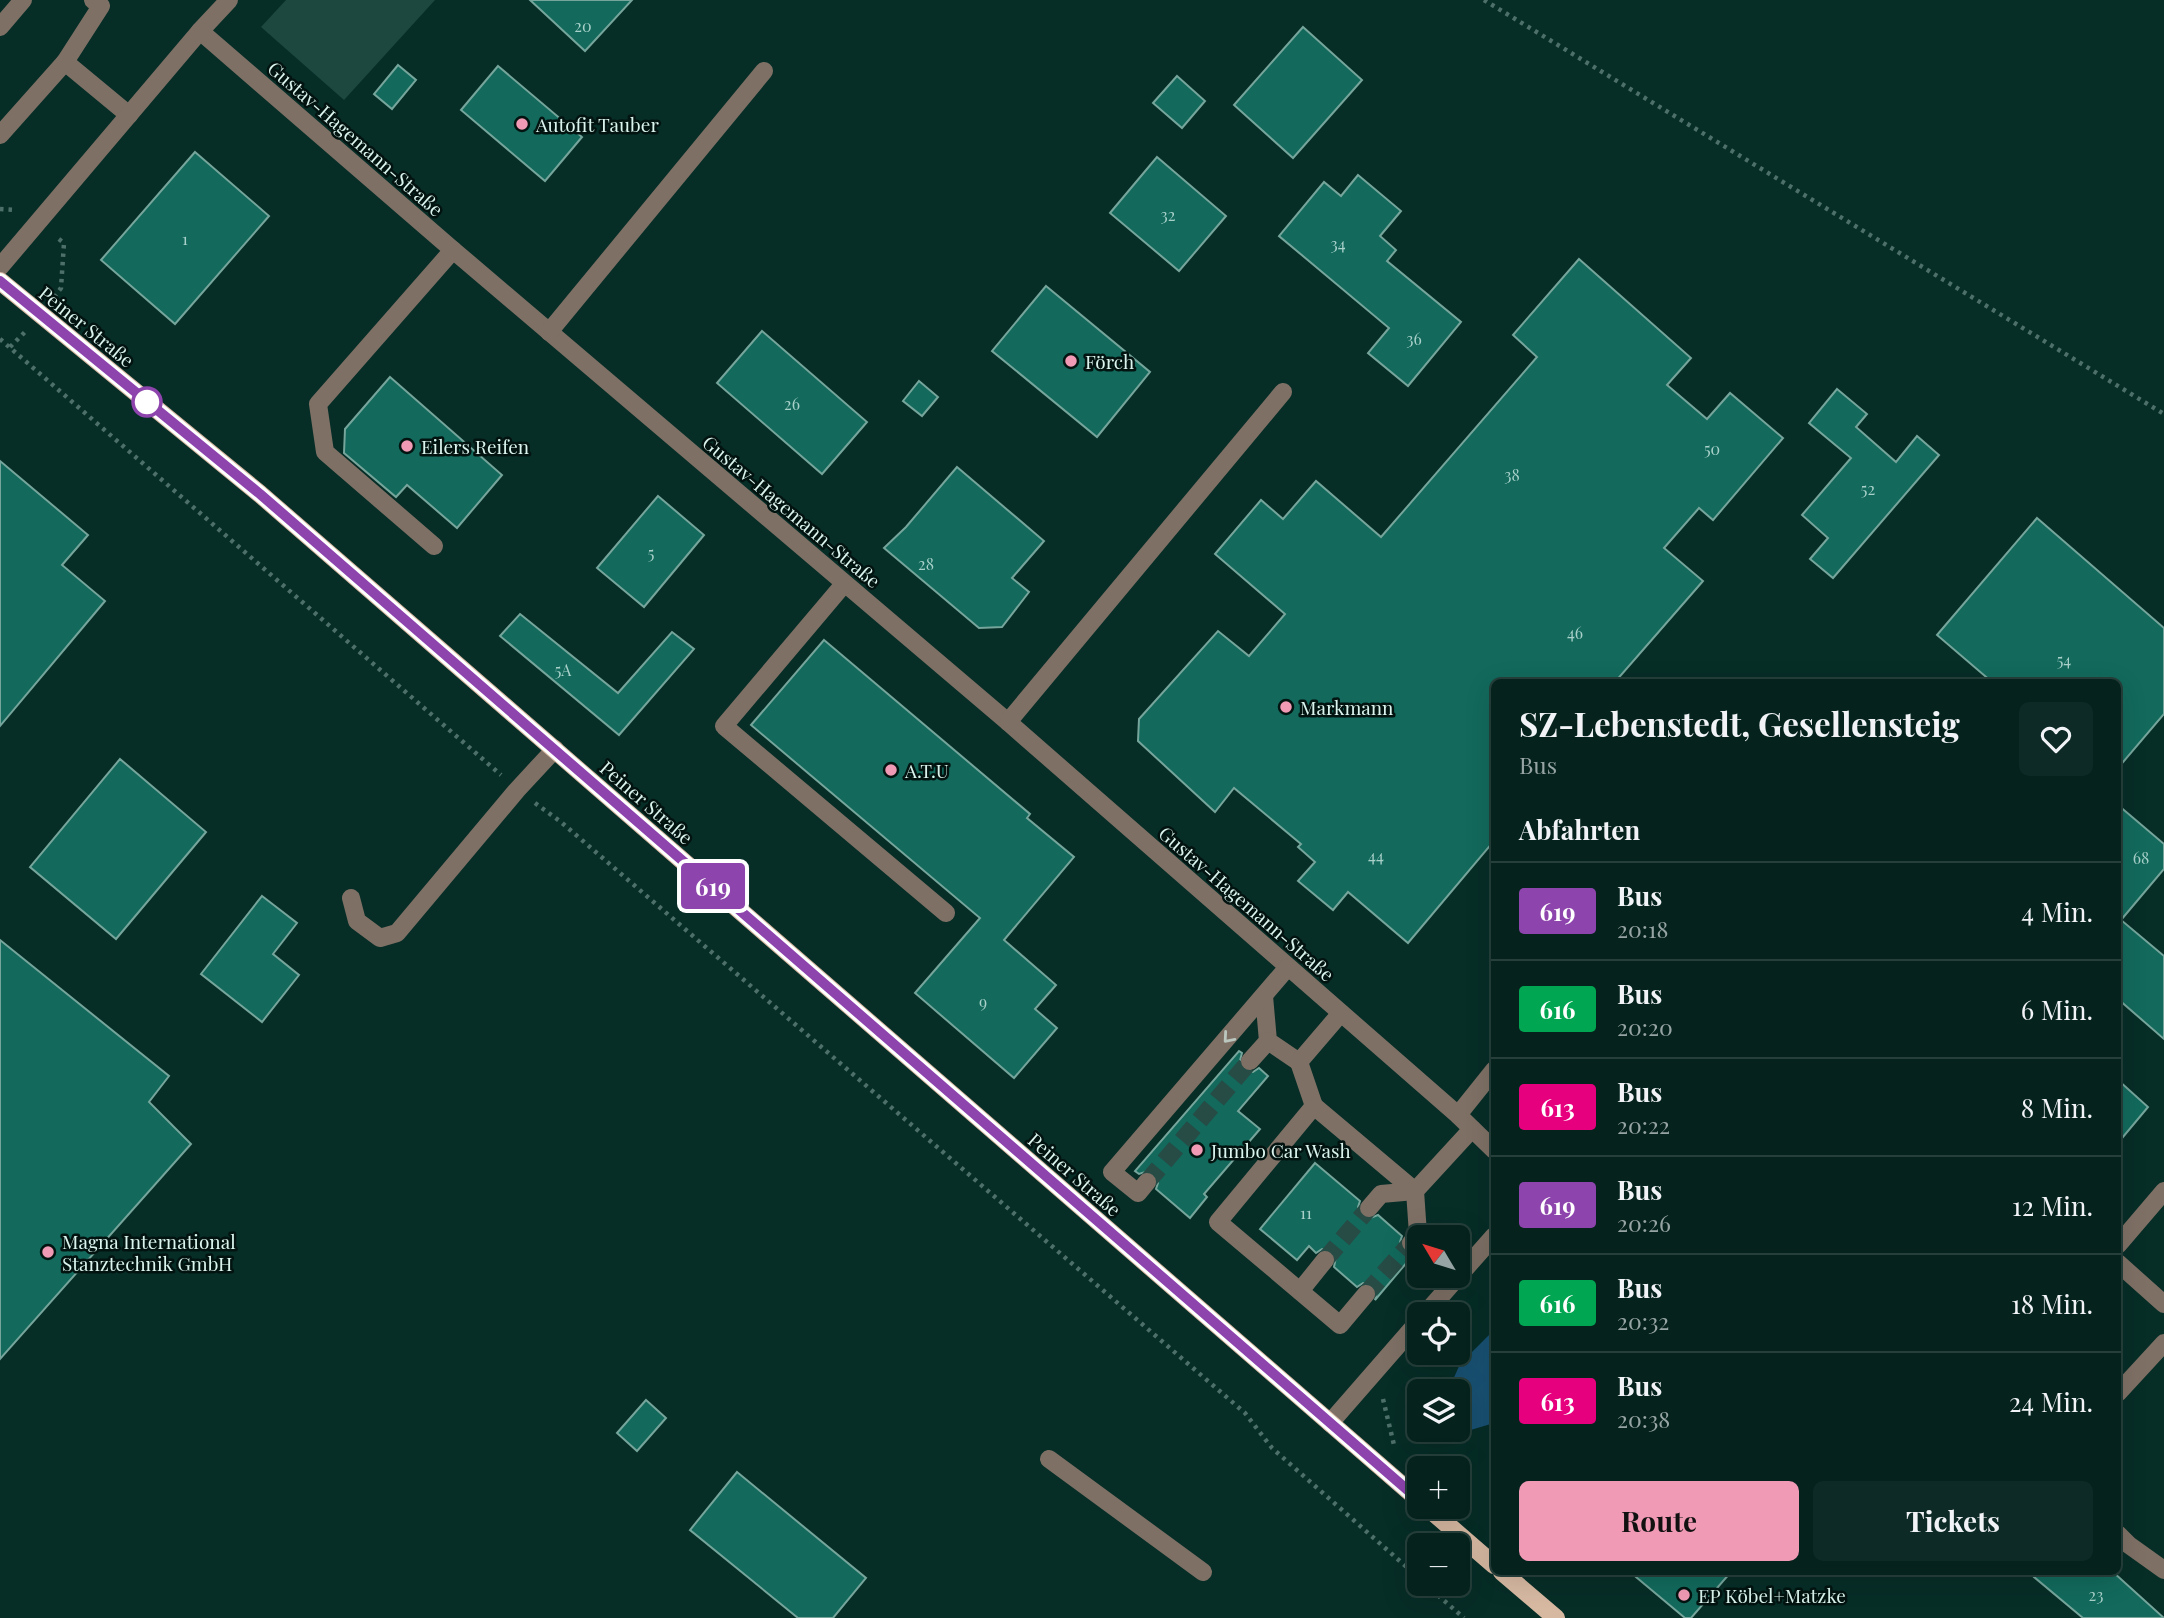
<!DOCTYPE html>
<html lang="de">
<meta charset="utf-8">
<style>
:root{--surface:#05221d;--page:#0e2a26;--text:#f1f3f6;--muted:#97a4a4;--line:#263f3b;--accent:#f09ab5}
body{margin:0;font-family:"Playfair Display",serif;background:var(--page);color:var(--text);height:100vh;display:flex;flex-direction:column;font-size:26px;white-space:nowrap}
*{box-sizing:border-box;margin:0}
p{font-size:23px;color:var(--muted)}
.icon{flex:none;width:38px;height:38px;fill:none;stroke:currentColor;stroke-width:2;stroke-linecap:round;stroke-linejoin:round}
.map{position:relative;flex:1;overflow:hidden}
.drawer{position:absolute;left:1491px;top:679px;width:630px;height:896px;display:flex;flex-direction:column;background:var(--surface);border-radius:10px;box-shadow:0 7px 28px #0002,0 0 0 2px var(--line)}
.drawer>*{flex:none}
.badge{padding:0 14px;border-radius:5px;font-size:24px;line-height:46px}
.needle{width:46px;rotate:308deg}
.tools{position:absolute;left:1407px;top:1225px;display:grid;gap:14px}
.tools a{display:grid;place-items:center;width:63px;height:63px;border-radius:10px;background:var(--surface);box-shadow:0 7px 28px #0002,0 0 0 2px var(--line);font-size:35px}
.map>.badge{position:absolute;translate:-50% -50%;box-shadow:0 0 0 4px #fff}
h2{padding:0 28px;font-size:26px;line-height:63px}
.round{display:grid;place-items:center;flex:none;width:74px;height:74px;border-radius:10px;background:var(--page)}
.summary{display:flex;align-items:center;justify-content:space-between;height:119px;padding:0 28px}
h1{font-size:33px;font-weight:700;line-height:52px}
.cta{display:flex;gap:14px;margin-top:auto;padding:14px 28px}
.cta a{flex:1;height:80px;border-radius:10px;background:var(--accent);color:#111;font-size:28px;font-weight:700;line-height:80px;text-align:center}
.cta a+a{background:var(--page);color:var(--text)}
ul{padding:0;list-style:none}
li{display:flex;align-items:center;gap:21px;height:98px;padding:0 28px;border-top:2px solid var(--line)}
li div{flex:1}
li b{display:block;font-size:26px}
li em{font-style:normal}
li .badge{min-width:77px;font-weight:700;text-align:center}
.map>svg:first-child{display:block}
</style>
<div class="map">
<svg width="2164" height="1618" viewBox="0 0 2164 1618">
<rect width="100%" height="100%" fill="#072d27"/>
<polygon fill="#1c4840" points="286,0 435,0 344,100 261,27"/>
<polygon fill="#195173" points="1494,1330 1494,1423 1464,1432 1458,1424 1458,1391 1448,1391 1460,1364"/>
<g fill="#12695c" stroke="#75a59b" stroke-width="2">
<polygon points="530,0 632,0 585,51"/>
<polygon points="1303,27 1362,80 1293,158 1234,105"/>
<polygon points="398,65 416,80 392,109 374,94"/>
<polygon points="498,66 582,137 545,181 461,110"/>
<polygon points="1177,76 1205,101 1182,128 1153,103"/>
<polygon points="195,152 269,216 175,324 101,260"/>
<polygon points="1157,157 1226,216 1179,271 1110,213"/>
<polygon points="1358,175 1401,211 1380,236 1396,250 1387,261 1461,322 1408,386 1368,353 1389,328 1279,236 1324,182 1341,196"/>
<polygon points="1579,259 1691,358 1667,385 1707,419 1730,393 1783,438 1713,520 1699,508 1664,548 1703,581 1615,682 1494,682 1494,841 1408,943 1348,892 1333,910 1298,881 1315,862 1298,847 1301,844 1234,788 1215,812 1138,741 1139,719 1218,631 1249,656 1285,614 1215,554 1261,500 1283,519 1316,481 1381,537 1537,357 1513,335"/>
<polygon points="1046,286 1150,372 1097,437 992,351"/>
<polygon points="762,331 867,422 822,474 717,383"/>
<polygon points="390,377 502,475 457,528 407,485 396,497 344,453 345,429"/>
<polygon points="919,381 938,397 922,416 903,401"/>
<polygon points="1837,389 1867,414 1856,427 1896,462 1917,436 1939,455 1833,578 1810,559 1828,538 1802,515 1851,458 1809,423"/>
<polygon points="0,461 88,535 62,565 105,601 0,726"/>
<polygon points="957,467 1044,541 1012,578 1029,592 1002,627 979,628 884,548 906,527"/>
<polygon points="658,496 704,535 644,607 597,568"/>
<polygon points="2037,518 2164,628 2164,714 2118,768 2118,682 1992,682 1937,635"/>
<polygon points="520,614 618,693 672,632 694,649 619,735 500,636"/>
<polygon points="824,640 1030,814 1027,818 1074,857 1004,940 1056,985 1035,1009 1057,1028 1014,1078 915,993 980,918 751,725"/>
<polygon points="120,759 206,832 116,939 30,867"/>
<polygon points="2118,805 2164,844 2164,869 2121,920 2164,956 2164,1039 2118,999"/>
<polygon points="262,896 297,923 273,954 299,975 262,1022 201,974"/>
<polygon points="0,940 169,1076 149,1102 191,1144 0,1359"/>
<polygon points="1239,1051 1242,1053 1239,1064 1243,1070 1253,1072 1259,1068 1268,1076 1238,1111 1260,1129 1204,1194 1207,1197 1190,1218 1156,1189 1158,1183 1155,1174 1148,1171 1139,1174 1135,1171"/>
<polygon points="2118,1080 2148,1107 2118,1143"/>
<polygon points="1315,1163 1360,1201 1358,1207 1361,1216 1368,1219 1378,1215 1402,1236 1400,1242 1404,1251 1414,1254 1375,1300 1377,1291 1373,1285 1363,1283 1357,1287 1334,1267 1336,1257 1332,1251 1322,1249 1316,1253 1309,1246 1297,1260 1260,1229"/>
<polygon points="646,1400 666,1418 637,1451 617,1433"/>
<polygon points="737,1472 866,1578 833,1618 798,1618 690,1530"/>
<polygon points="1630,1572 1731,1572 1691,1618 1685,1618"/>
<polygon points="2028,1572 2113,1572 2164,1618 2083,1618"/>
</g>
<g fill="none" stroke-linecap="round" stroke-linejoin="round">
<g stroke="#274b45" stroke-width="18" stroke-dasharray="18 9" stroke-linecap="butt">
<polyline points="1147,1182 1250,1061"/>
<polyline points="1325,1260 1369,1208"/>
<polyline points="1366,1294 1411,1243"/>
</g>
<g stroke="#4e706a" stroke-width="4.5" stroke-dasharray="3.5 5" stroke-linecap="butt">
<polyline points="1484,0 2164,414"/>
<polyline points="0,209 17,210"/>
<polyline points="54,297 61,288 64,243 55,236"/>
<polyline points="0,339 501,775"/>
<polyline points="10,347 26,331"/>
<polyline points="535,803 561,822 1245,1413 1272,1448 1419,1578"/>
<polyline points="1383,1399 1394,1445"/>
<polyline points="1425,1584 1464,1618"/>
</g>
<g stroke="#7e7065" stroke-width="18">
<polyline points="0,27 23,0"/>
<polyline points="200,31 229,0"/>
<polyline points="65,62 129,115"/>
<polyline points="0,135 65,62 101,6 93,0"/>
<polyline points="0,267 200,31 453,250 1008,722 1458,1115 1494,1150"/>
<polyline points="549,332 764,71"/>
<polyline points="434,546 325,452 318,404 453,250"/>
<polyline points="844,584 724,726 946,913"/>
<polyline points="1008,722 1283,392"/>
<polyline points="351,898 357,921 380,938 397,933 517,790 555,749"/>
<polyline points="1264,996 1268,1041 1299,1062"/>
<polyline points="1341,1013 1299,1062 1314,1106 1218,1222 1340,1325 1366,1294"/>
<polyline points="1250,1061 1268,1041"/>
<polyline points="1314,1106 1415,1191"/>
<polyline points="1458,1115 1494,1070"/>
<polyline points="1147,1182 1138,1193 1112,1172 1288,967"/>
<polyline points="1369,1208 1381,1194 1415,1191"/>
<polyline points="1411,1243 1418,1234 1415,1191 1472,1129"/>
<polyline points="2118,1245 2164,1191"/>
<polyline points="2118,1263 2164,1304"/>
<polyline points="1300,1291 1325,1260"/>
<polyline points="1425,1314 1494,1236"/>
<polyline points="2118,1393 2164,1343"/>
<polyline points="1330,1423 1419,1321"/>
<polyline points="1049,1459 1203,1572"/>
<polyline points="2118,1534 2129,1545 2164,1570"/>
</g>
<g stroke="#d7b9a2" stroke-width="18">
<polyline points="0,281 260,494 1419,1500"/>
<polyline points="1427,1507 1494,1565"/>
<polyline points="1502,1572 1556,1618"/>
</g>
</g>
<defs><path id="oneway-chevron" d="M-2-3.5L2.5 0L-2 3.5" fill="none" stroke-width="1.6" stroke-linecap="round" stroke-linejoin="round" transform="scale(1.75)"/></defs>
<use stroke="#bac6be" href="#oneway-chevron" transform="translate(1228 1038) rotate(131)"/>
<g fill="none" stroke-linecap="round" stroke-linejoin="round">
<g stroke="#fff" stroke-width="16">
<polyline id="line" points="0,281 260,494 1419,1500"/>
</g>
<use href="#line" stroke="#8e44ad" stroke-width="10"/>
</g>
<g fill="#f09ab5" stroke="#021310" stroke-width="2.5">
<circle cx="522" cy="124" r="7"/>
<circle cx="1071" cy="361" r="7"/>
<circle cx="407" cy="446" r="7"/>
<circle cx="1286" cy="707" r="7"/>
<circle cx="891" cy="770" r="7"/>
<circle cx="1197" cy="1150" r="7"/>
<circle cx="48" cy="1252" r="7"/>
<circle cx="1684" cy="1595" r="7"/>
</g>
<circle fill="#fff" stroke="#8e44ad" stroke-width="3.5" cx="147" cy="402" r="14"/>
<g text-anchor="middle" dominant-baseline="central" stroke-width="5" stroke-linejoin="round" paint-order="stroke">
<g font-size="16" fill="#a9d1ca">
<text x="583" y="25">20</text>
<text x="1168" y="214">32</text>
<text x="185" y="238">1</text>
<text x="1338" y="243">34</text>
<text x="1414" y="338">36</text>
<text x="792" y="403">26</text>
<text x="1712" y="448">50</text>
<text x="1512" y="474">38</text>
<text x="1868" y="488">52</text>
<text x="651" y="552">5</text>
<text x="926" y="563">28</text>
<text x="1575" y="632">46</text>
<text x="2064" y="659">54</text>
<text x="563" y="669">5A</text>
<text x="1376" y="855">44</text>
<text x="2141" y="857">68</text>
<text x="983" y="1001">9</text>
<text x="1306" y="1212">11</text>
<text x="2096" y="1594">23</text>
</g>
<g font-size="19" fill="#dbf4ee" stroke="#021310" text-anchor="start">
<text x="536" y="124">Autofit Tauber</text>
<text x="1085" y="361">Förch</text>
<text x="421" y="446">Eilers Reifen</text>
<text x="1300" y="707">Markmann</text>
<text x="905" y="770">A.T.U</text>
<text x="1211" y="1150">Jumbo Car Wash</text>
<text x="62" y="1241">Magna International<tspan x="62" dy="22">Stanztechnik GmbH</tspan></text>
<text x="1698" y="1595">EP Köbel+Matzke</text>
</g>
<g font-size="19" fill="#dbf4ee" stroke="#021310">
<text transform="translate(356 138) rotate(41)">Gustav-Hagemann-Straße</text>
<text transform="translate(87 326) rotate(39)">Peiner Straße</text>
<text transform="translate(792 511) rotate(40)">Gustav-Hagemann-Straße</text>
<text transform="translate(647 802) rotate(41)">Peiner Straße</text>
<text transform="translate(1247 903) rotate(41)">Gustav-Hagemann-Straße</text>
<text transform="translate(1075 1174) rotate(41)">Peiner Straße</text>
</g>
</g>
</svg>
<div class="tools">
<a><svg class="needle" viewBox="-14 -14 28 28"><path d="M0-13l5 13h-10z" fill="#e53935"/><path d="M0 13l5-13h-10z" fill="#97a4a4"/></svg></a>
<a><svg class="icon" aria-label="locate" viewBox="0 0 24 24"><circle cx="12" cy="12" r="6"/><path d="M12 2v4M12 18v4M2 12h4M18 12h4"/></svg></a>
<a><svg class="icon" aria-label="layers" viewBox="0 0 24 24"><path d="M12 4l9 5-9 5-9-5zM3 14l9 5 9-5"/></svg></a>
<a>+</a>
<a>−</a>
</div>
<b class="badge" style="left:713px;top:886px;background:#8e44ad;color:#fff">619</b>
<section class="drawer">
<div class="summary"><div><h1>SZ-Lebenstedt, Gesellensteig</h1><p>Bus</p></div><a class="round"><svg class="icon" aria-label="heart" viewBox="0 0 24 24"><path d="M12 20l-8-8c-3-5 5-10 8-4 3-6 11-1 8 4z"/></svg></a></div>
<h2>Abfahrten</h2>
<ul>
<li><span class="badge" style="background:#8e44ad;color:#fff">619</span><div><b>Bus</b><p>20:18</p></div><em>4 Min.</em></li>
<li><span class="badge" style="background:#00a651;color:#fff">616</span><div><b>Bus</b><p>20:20</p></div><em>6 Min.</em></li>
<li><span class="badge" style="background:#e6007e;color:#fff">613</span><div><b>Bus</b><p>20:22</p></div><em>8 Min.</em></li>
<li><span class="badge" style="background:#8e44ad;color:#fff">619</span><div><b>Bus</b><p>20:26</p></div><em>12 Min.</em></li>
<li><span class="badge" style="background:#00a651;color:#fff">616</span><div><b>Bus</b><p>20:32</p></div><em>18 Min.</em></li>
<li><span class="badge" style="background:#e6007e;color:#fff">613</span><div><b>Bus</b><p>20:38</p></div><em>24 Min.</em></li>
</ul>
<div class="cta"><a>Route</a><a>Tickets</a></div>
</section>
</div>
